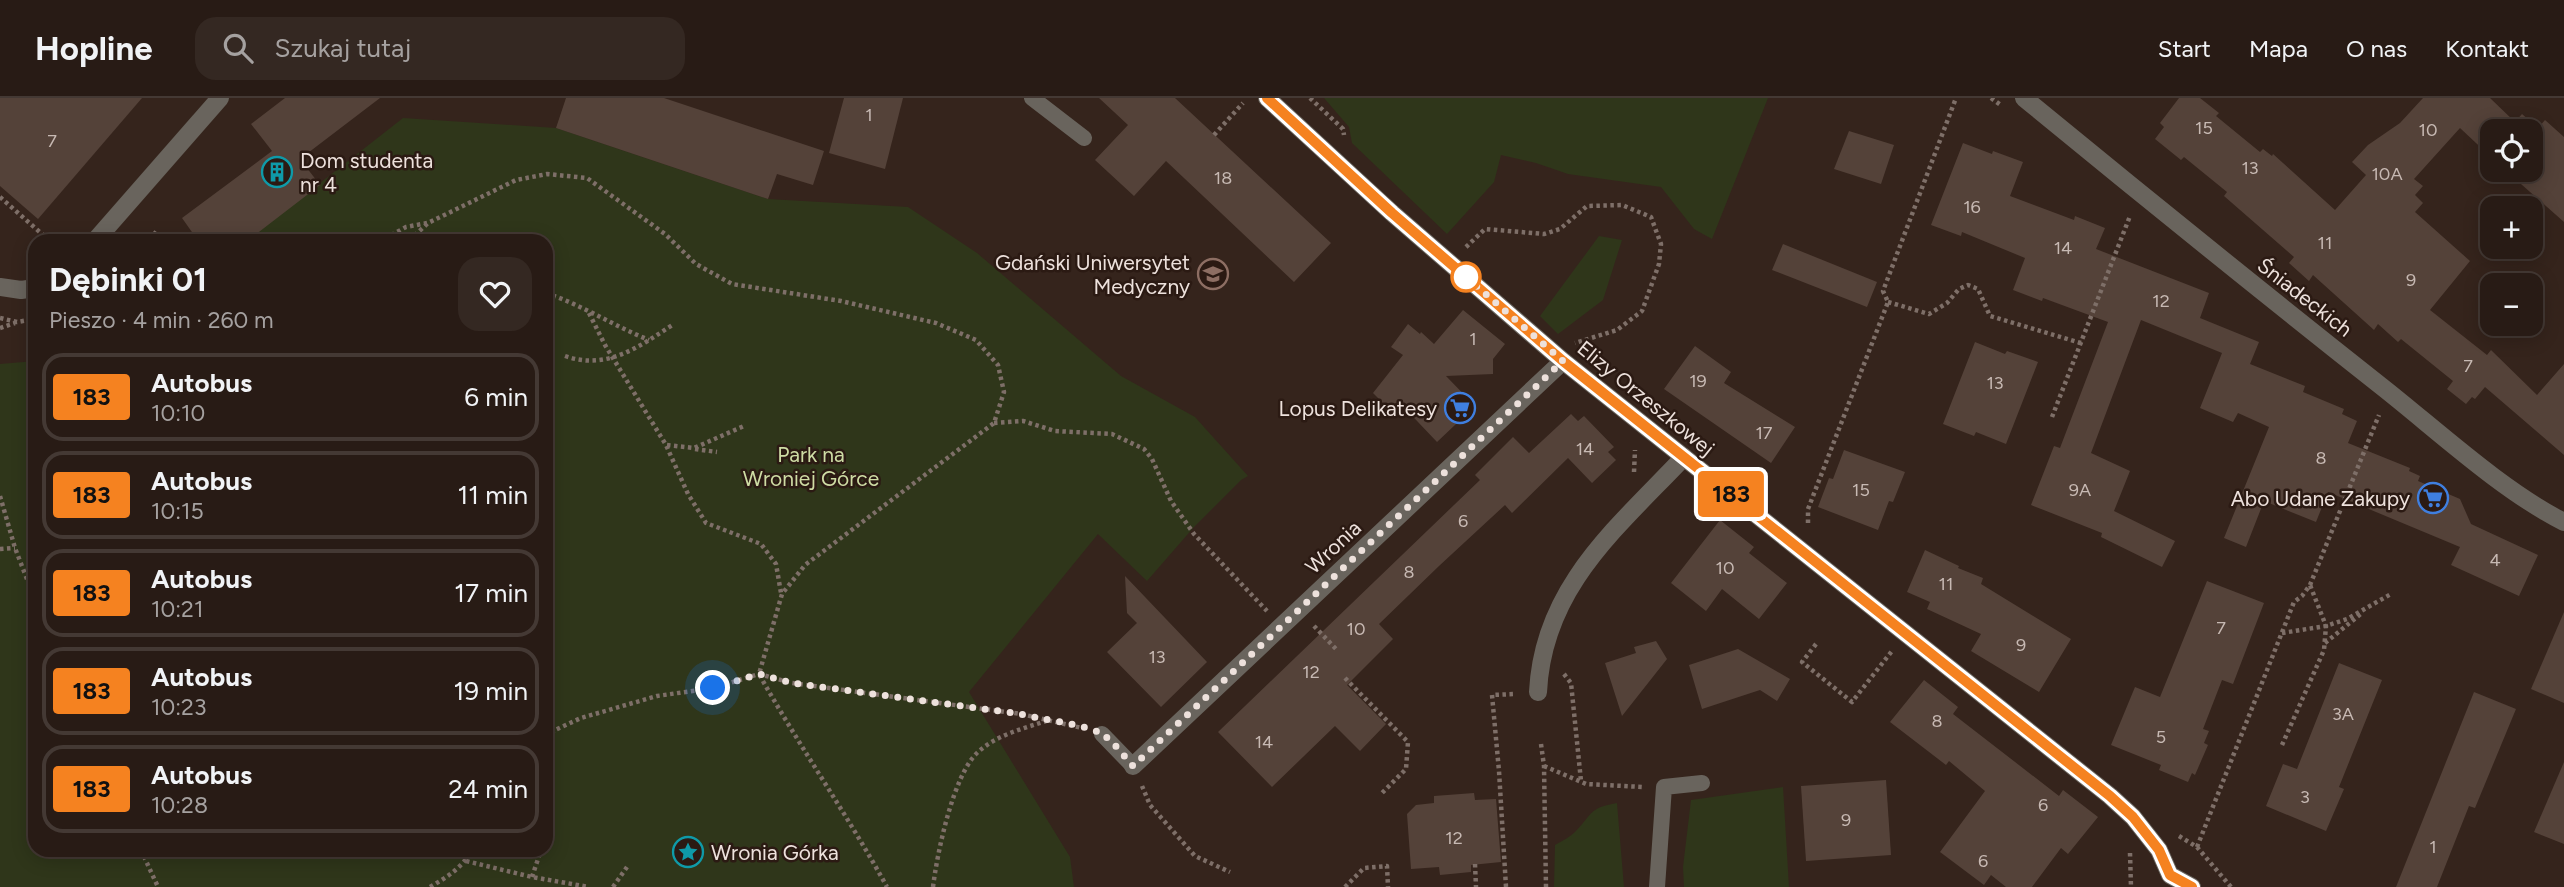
<!DOCTYPE html>
<html lang="pl">
<meta charset="utf-8">
<style>
:root{--surface:#281b15;--page:#342822;--text:#f1f3f6;--muted:#a5a1a0;--line:#443934}
body{margin:0;font-family:Figtree,sans-serif;background:var(--page);color:var(--text);height:100vh;display:flex;flex-direction:column;font-size:26px;white-space:nowrap}
*{box-sizing:border-box;margin:0}
p{font-size:23px;color:var(--muted)}
.icon{flex:none;width:38px;height:38px;fill:none;stroke:currentColor;stroke-width:2;stroke-linecap:round;stroke-linejoin:round}
.map{position:relative;flex:1;overflow:hidden}
.drawer{position:absolute;left:28px;top:136px;width:525px;height:623px;display:flex;flex-direction:column;background:var(--surface);border-radius:21px;box-shadow:0 4px 18px #0003,0 0 0 2px var(--line)}
.drawer>*{flex:none}
.badge{padding:0 14px;border-radius:5px;font-size:24px;line-height:46px}
.tools{position:absolute;left:2480px;top:21px;display:grid;gap:14px}
.tools a{display:grid;place-items:center;width:63px;height:63px;border-radius:14px;background:var(--surface);box-shadow:0 4px 18px #0003,0 0 0 2px var(--line);font-size:35px}
.you{position:absolute;width:35px;height:35px;margin:-18px;border:5px solid #fff;border-radius:50%;background:#1a73e8;box-shadow:0 0 0 10px #1a73e833}
.map>.badge{position:absolute;translate:-50% -50%;box-shadow:0 0 0 4px #fff}
.round{display:grid;place-items:center;flex:none;width:74px;height:74px;border-radius:21px;background:var(--page)}
.overview{display:flex;align-items:center;justify-content:space-between;height:119px;padding:0 21px}
h1{font-size:33px;font-weight:700;line-height:52px}
ul{padding:0;list-style:none}
li{display:flex;align-items:center;gap:21px;height:88px;margin:0 14px 10px;padding:0 7px;border:4px solid var(--line);border-radius:21px}
li div{flex:1}
li b{display:block;font-size:26px}
li em{font-style:normal}
li .badge{min-width:77px;font-weight:700;text-align:center}
header{display:flex;align-items:center;gap:42px;box-sizing:border-box;height:98px;padding:0 35px;background:var(--surface);border-bottom:2px solid var(--line)}
header strong{font-size:33px}
nav{display:flex;gap:38px;margin-inline-start:auto;font-size:24px}
.search{width:490px;height:63px;background:var(--page);display:flex;align-items:center;gap:18px;box-sizing:border-box;padding:0 24px;border-radius:21px;color:var(--muted);font-size:26px}
.map>svg:first-child{display:block}
</style>
<header>
<strong>Hopline</strong>
<div class="search"><svg class="icon" aria-label="search" viewBox="0 0 24 24"><circle cx="10" cy="10" r="6"/><path d="M15 15l6 6"/></svg>Szukaj tutaj</div>
<nav><a>Start</a><a>Mapa</a><a>O nas</a><a>Kontakt</a></nav>
</header>
<div class="map">
<svg width="2564" height="789" viewBox="0 0 2564 789">
<rect width="100%" height="100%" fill="#35241c"/>
<g fill="#2f361a">
<polygon points="1324,0 1768,0 1712,141 1694,131 1661,89 1568,76 1536,65 1501,57 1494,84 1447,136 1352,45 1349,29"/>
<polygon points="403,20 556,30 768,101 908,109 977,155 1121,278 1195,319 1248,378 1241,382 1194,429 1147,483 1098,436 969,594 1070,759 1074,789 0,789 0,266 35,263 35,752 546,752 546,144 246,143"/>
<polygon points="1599,138 1622,142 1603,202 1558,236 1540,218"/>
<polygon points="1783,689 1789,789 1684,789 1683,769 1691,702"/>
<path d="M1617 705 1624 789H1554L1555 747C1562 743 1570 739 1575 734 1593 716 1588 710 1617 705Z"/>
</g>
<g fill="#544239">
<polygon points="0,0 142,0 38,121 0,88"/>
<polygon points="285,0 380,0 300,61 320,87 246,144 199,144 182,120 272,53 251,26"/>
<polygon points="566,0 664,0 824,53 813,87 777,76 768,101 556,30"/>
<polygon points="844,0 903,0 885,71 829,55"/>
<polygon points="1099,0 1175,0 1331,145 1294,184 1166,63 1134,98 1095,62 1128,27"/>
<polygon points="2179,0 2200,0 2219,15 2216,18 2260,54 2263,51 2272,58 2273,56 2335,112 2366,77 2352,64 2368,47 2400,25 2423,0 2490,0 2515,24 2522,16 2538,30 2545,22 2564,39 2564,124 2505,72 2530,72 2530,33 2492,33 2492,60 2460,30 2414,81 2423,88 2415,97 2423,105 2415,114 2470,163 2430,212 2487,257 2491,252 2537,297 2564,266 2564,357 2485,289 2475,301 2472,299 2466,306 2447,291 2453,283 2401,241 2398,244 2378,226 2374,232 2313,177 2309,183 2289,165 2294,159 2224,98 2227,94 2184,59 2181,62 2155,41 2164,29 2160,25"/>
<polygon points="1849,33 1894,47 1881,86 1834,71"/>
<polygon points="1963,45 1992,56 1993,53 2023,64 2010,98 2074,122 2075,118 2105,130 2096,151 2209,195 2200,220 2259,244 2250,266 2305,288 2303,294 2344,311 2342,316 2357,323 2348,345 2410,370 2409,373 2420,378 2418,383 2460,401 2471,426 2538,457 2519,498 2451,467 2460,449 2328,394 2316,424 2264,403 2246,449 2224,440 2269,329 2238,315 2233,324 2200,310 2222,255 2141,222 2091,355 2130,373 2114,413 2175,443 2162,469 2101,439 2102,435 2031,407 2054,348 2060,350 2108,224 2043,200 2042,203 2013,192 2025,160 1962,134 1961,138 1931,127"/>
<polygon points="1783,146 1877,184 1867,209 1772,172"/>
<polygon points="1463,212 1505,246 1493,261 1493,276 1446,278 1475,308 1437,344 1399,304 1391,313 1373,295 1403,257 1391,249 1408,226 1420,236 1421,234 1434,246"/>
<polygon points="1975,244 2005,256 2007,253 2038,264 2006,346 1976,334 1974,338 1943,326"/>
<polygon points="1695,248 1731,274 1724,285 1795,329 1771,365 1664,291"/>
<polygon points="1571,316 1578,323 1584,318 1614,349 1608,354 1616,362 1592,385 1568,360 1512,415 1505,407 1439,468 1379,526 1393,541 1347,587 1386,626 1360,653 1335,628 1272,689 1218,634 1480,382 1475,377 1513,339 1529,355"/>
<polygon points="1844,352 1905,374 1893,404 1889,403 1878,432 1818,409 1829,380 1833,381"/>
<polygon points="1720,422 1754,449 1749,455 1787,485 1759,521 1722,491 1706,513 1671,485"/>
<polygon points="1925,452 1959,468 1958,470 1983,480 1981,486 2071,541 2039,594 1971,553 1981,536 1927,511 1930,504 1907,494"/>
<polygon points="1125,478 1207,564 1161,609 1107,554 1137,525 1127,515"/>
<polygon points="2207,483 2264,505 2233,586 2222,582 2203,631 2209,633 2204,645 2208,647 2195,677 2192,675 2188,684 2159,672 2161,667 2111,647 2135,589 2160,599"/>
<polygon points="2564,514 2564,605 2531,591"/>
<polygon points="1656,543 1667,561 1622,618 1605,565 1636,555 1634,549"/>
<polygon points="1738,551 1790,581 1777,603 1760,592 1702,611 1689,567"/>
<polygon points="2339,565 2382,582 2339,689 2344,691 2326,733 2266,708 2283,666 2297,671"/>
<polygon points="1924,582 1958,609 1953,616 2059,698 2063,692 2098,719 2068,756 2061,750 2032,789 2006,789 1991,777 1984,787 1940,754 1985,693 1949,663 1946,667 1890,624"/>
<polygon points="2474,594 2516,611 2475,710 2469,708 2437,789 2396,789"/>
<polygon points="2564,664 2564,746 2534,734"/>
<polygon points="1886,682 1891,757 1806,763 1801,688"/>
<polygon points="1474,695 1475,702 1496,701 1501,764 1471,767 1471,774 1440,777 1439,769 1411,771 1407,716 1416,707 1434,705 1434,698"/>
</g>
<g fill="none" stroke-linecap="round" stroke-linejoin="round">
<g stroke="#7e6f68" stroke-width="4.5" stroke-dasharray="3.5 3.5" stroke-linecap="butt">
<polyline points="1310,0 1343,31 1344,37"/>
<polyline points="1991,0 2002,8"/>
<polyline points="1214,37 1243,5"/>
<polyline points="0,99 51,144"/>
<polyline points="153,134 166,144"/>
<polyline points="379,144 406,129 427,125"/>
<path d="M412 144 414 138 428 125 516 82 547 76 587 80 665 136 696 166 732 186 841 203 936 225 976 242 998 267 1004 294 994 325 805 467 782 496 759 576C799 648 847 716 887 789"/>
<polyline points="1466,149 1485,131 1544,136 1560,131 1587,108 1622,107 1651,119 1661,146 1659,166 1642,213 1617,232 1575,245"/>
<path d="M546 195C582 207 614 228 649 242"/>
<polyline points="1888,204 1929,216 1947,205 1959,191 1968,187 1978,191 1990,218 2081,245"/>
<polyline points="589,215 605,247 666,347 688,396 706,425 761,446 776,466 781,495"/>
<polyline points="0,220 17,224 35,221"/>
<polyline points="0,230 15,225"/>
<path d="M565 258C607 273 640 248 674 226"/>
<polyline points="2052,319 2130,118"/>
<polyline points="994,325 1023,323 1055,333 1112,336 1144,351 1152,361 1171,403 1194,436 1267,513"/>
<polyline points="667,347 694,350 744,328"/>
<polyline points="695,351 717,354"/>
<polyline points="1634,374 1635,352"/>
<polyline points="0,398 15,450 35,502"/>
<polyline points="1808,425 1808,411 1888,204 1883,193 1956,0"/>
<polyline points="0,451 15,450"/>
<polyline points="1314,528 1336,551"/>
<polyline points="2282,535 2326,528 2347,521 2391,496"/>
<polyline points="2325,545 2362,515"/>
<polyline points="1816,546 1802,564 1852,604 1892,553"/>
<polyline points="1564,576 1571,585 1581,683"/>
<polyline points="1345,580 1408,644 1406,671 1382,695"/>
<polyline points="546,640 555,632 581,620 657,598 713,590 759,576 792,585 1021,616 1082,630"/>
<polyline points="1541,646 1544,668 1546,789"/>
<polyline points="2282,647 2324,552 2326,528 2310,487"/>
<polyline points="1544,668 1586,686 1642,689"/>
<polyline points="1142,688 1150,707 1195,758 1230,774"/>
<polyline points="546,692 548,709 546,732"/>
<polyline points="2179,738 2197,749 2231,789"/>
<polyline points="2197,749 2294,504 2302,498 2310,487 2379,317"/>
<polyline points="141,752 158,789"/>
<polyline points="2130,755 2131,789"/>
<polyline points="466,763 532,779 589,789"/>
<polyline points="1475,766 1476,789"/>
<polyline points="532,779 541,752"/>
<path d="M430 789C447 779 462 770 472 752"/>
<polyline points="613,789 627,769"/>
<path d="M933 789C937 756 953 678 977 655 996 637 1022 631 1046 623"/>
<polyline points="1345,789 1364,770 1387,768 1388,789"/>
<polyline points="1506,789 1499,673 1492,597 1515,596"/>
</g>
<g stroke="#69645d" stroke-width="16">
<polyline points="1032,0 1084,40"/>
<polyline points="1102,636 1133,668"/>
<polyline points="1657,789 1664,689 1702,685"/>
</g>
<g stroke="#69645d" stroke-width="18">
<polyline points="1267,0 1392,115 1563,263 2110,698 2133,719 2159,752 2170,777 2192,789"/>
<path d="M2024 0C2142 97 2261 193 2381 288 2437 332 2501 392 2564 424"/>
<polyline points="94,144 220,0"/>
<polyline points="0,189 21,192 35,190"/>
<path d="M1538 594C1543 489 1617 430 1684 359"/>
<polyline points="1133,668 1563,263"/>
</g>
</g>
<g fill="none" stroke-linecap="round" stroke-linejoin="round">
<g stroke="#fff" stroke-width="16">
<polyline id="line" points="1267,0 1392,115 1563,263 2110,698 2133,719 2159,752 2170,777 2192,789"/>
</g>
<use href="#line" stroke="#f58220" stroke-width="10"/>
<path stroke="#ede1dc" stroke-width="7" stroke-dasharray="0 12.6" d="M713 590 759 576 792 585 1021 616C1042 622 1086 626 1102 636 1113 643 1124 658 1133 668L1563 263 1466 179"/>
</g>
<defs>
<g id="building-ring" transform="scale(1.575)"><circle r="9.5" fill="#2b1a13" stroke="#0f9aa8" stroke-width="1.5"/><path d="M-4-6H4V6H1V3H-1V6H-4ZM-2.5-4.3h1.7v1.8h-1.7ZM.8-4.3h1.7v1.8H.8ZM-2.5-1h1.7V.8h-1.7ZM.8-1h1.7V.8H.8Z" fill="#0f9aa8"/></g>
<g id="university-ring" transform="scale(1.575)"><circle r="9.5" fill="#2b1a13" stroke="#8d6e63" stroke-width="1.5"/><path d="M0-5L7-2L0 1L-7-2ZM-4 1L0 2.5L4 1V4Q0 6-4 4Z" fill="#8d6e63"/></g>
<g id="supermarket-ring" transform="scale(1.575)"><circle r="9.5" fill="#2b1a13" stroke="#3f7fe0" stroke-width="1.5"/><path d="M-6-5.5h2.5l.6 2H6L4.5 2H-2.5L-4.4-4H-6ZM-1.5 3.2a1.3 1.3 0 1 0 .1 0ZM3 3.2a1.3 1.3 0 1 0 .1 0Z" fill="#3f7fe0"/></g>
<g id="sight-ring" transform="scale(1.575)"><circle r="9.5" fill="#2b1a13" stroke="#0f9aa8" stroke-width="1.5"/><path d="M0-6L1.8-2.2L6-1.7L2.9 1.2L3.7 5.4L0 3.3L-3.7 5.4L-2.9 1.2L-6-1.7L-1.8-2.2Z" fill="#0f9aa8"/></g>
</defs>
<g fill-rule="evenodd">
<use href="#building-ring" x="277" y="74"/>
<use href="#university-ring" x="1213" y="176"/>
<use href="#supermarket-ring" x="1460" y="310"/>
<use href="#supermarket-ring" x="2433" y="400"/>
<use href="#sight-ring" x="688" y="754"/>
</g>
<circle fill="#fff" stroke="#f58220" stroke-width="3.5" cx="1466" cy="179" r="14"/>
<g text-anchor="middle" dominant-baseline="central" stroke-width="5" stroke-linejoin="round" paint-order="stroke">
<g font-size="18" fill="#c7b9b3">
<text x="869" y="17">1</text>
<text x="2204" y="30">15</text>
<text x="2428" y="32">10</text>
<text x="52" y="43">7</text>
<text x="2250" y="70">13</text>
<text x="2387" y="76">10A</text>
<text x="1223" y="80">18</text>
<text x="1972" y="109">16</text>
<text x="2325" y="145">11</text>
<text x="2063" y="150">14</text>
<text x="2411" y="182">9</text>
<text x="2161" y="203">12</text>
<text x="1473" y="241">1</text>
<text x="2468" y="268">7</text>
<text x="1698" y="283">19</text>
<text x="1995" y="285">13</text>
<text x="1764" y="335">17</text>
<text x="1585" y="351">14</text>
<text x="2321" y="360">8</text>
<text x="1861" y="392">15</text>
<text x="2080" y="392">9A</text>
<text x="1463" y="423">6</text>
<text x="2495" y="462">4</text>
<text x="1725" y="470">10</text>
<text x="1409" y="474">8</text>
<text x="1946" y="486">11</text>
<text x="2221" y="530">7</text>
<text x="1356" y="531">10</text>
<text x="2021" y="547">9</text>
<text x="1157" y="559">13</text>
<text x="1311" y="574">12</text>
<text x="2343" y="616">3A</text>
<text x="1937" y="623">8</text>
<text x="2161" y="639">5</text>
<text x="1264" y="644">14</text>
<text x="2305" y="699">3</text>
<text x="2043" y="707">6</text>
<text x="1846" y="722">9</text>
<text x="1454" y="740">12</text>
<text x="2433" y="749">1</text>
<text x="1983" y="763">6</text>
</g>
<g font-size="21" fill="#ede1dc" stroke="#2b1a13" text-anchor="end">
<text x="300" y="62" text-anchor="start">Dom studenta<tspan x="300" dy="24">nr 4</tspan></text>
<text x="1190" y="164">Gdański Uniwersytet<tspan x="1190" dy="24">Medyczny</tspan></text>
<text x="1437" y="310">Lopus Delikatesy</text>
<text x="2410" y="400">Abo Udane Zakupy</text>
<text x="711" y="754" text-anchor="start">Wronia Górka</text>
</g>
<g font-size="21" fill="#ede1dc" stroke="#2b1a13">
<text transform="translate(2305 199) rotate(38)">Śniadeckich</text>
<text transform="translate(1646 300) rotate(39)">Elizy Orzeszkowej</text>
<text transform="translate(1333 449) rotate(-43)">Wronia</text>
</g>
<g font-size="21" fill="#cedca4" stroke="#2b1a13">
<text x="811" y="356">Park na<tspan x="811" dy="24">Wroniej Górce</tspan></text>
</g>
</g>
</svg>
<div class="tools">
<a><svg class="icon" aria-label="locate" viewBox="0 0 24 24"><circle cx="12" cy="12" r="6"/><path d="M12 2v4M12 18v4M2 12h4M18 12h4"/></svg></a>
<a>+</a>
<a>−</a>
</div>
<div class="you" style="left:713px;top:590px"></div>
<b class="badge" style="left:1731px;top:396px;background:#f58220;color:#111">183</b>
<section class="drawer">
<div class="overview"><div><h1>Dębinki 01</h1><p>Pieszo · 4 min · 260 m</p></div><a class="round"><svg class="icon" aria-label="heart" viewBox="0 0 24 24"><path d="M12 20l-8-8c-3-5 5-10 8-4 3-6 11-1 8 4z"/></svg></a></div>
<ul>
<li><span class="badge" style="background:#f58220;color:#111">183</span><div><b>Autobus</b><p>10:10</p></div><em>6 min</em></li>
<li><span class="badge" style="background:#f58220;color:#111">183</span><div><b>Autobus</b><p>10:15</p></div><em>11 min</em></li>
<li><span class="badge" style="background:#f58220;color:#111">183</span><div><b>Autobus</b><p>10:21</p></div><em>17 min</em></li>
<li><span class="badge" style="background:#f58220;color:#111">183</span><div><b>Autobus</b><p>10:23</p></div><em>19 min</em></li>
<li><span class="badge" style="background:#f58220;color:#111">183</span><div><b>Autobus</b><p>10:28</p></div><em>24 min</em></li>
</ul>
</section>
</div>
